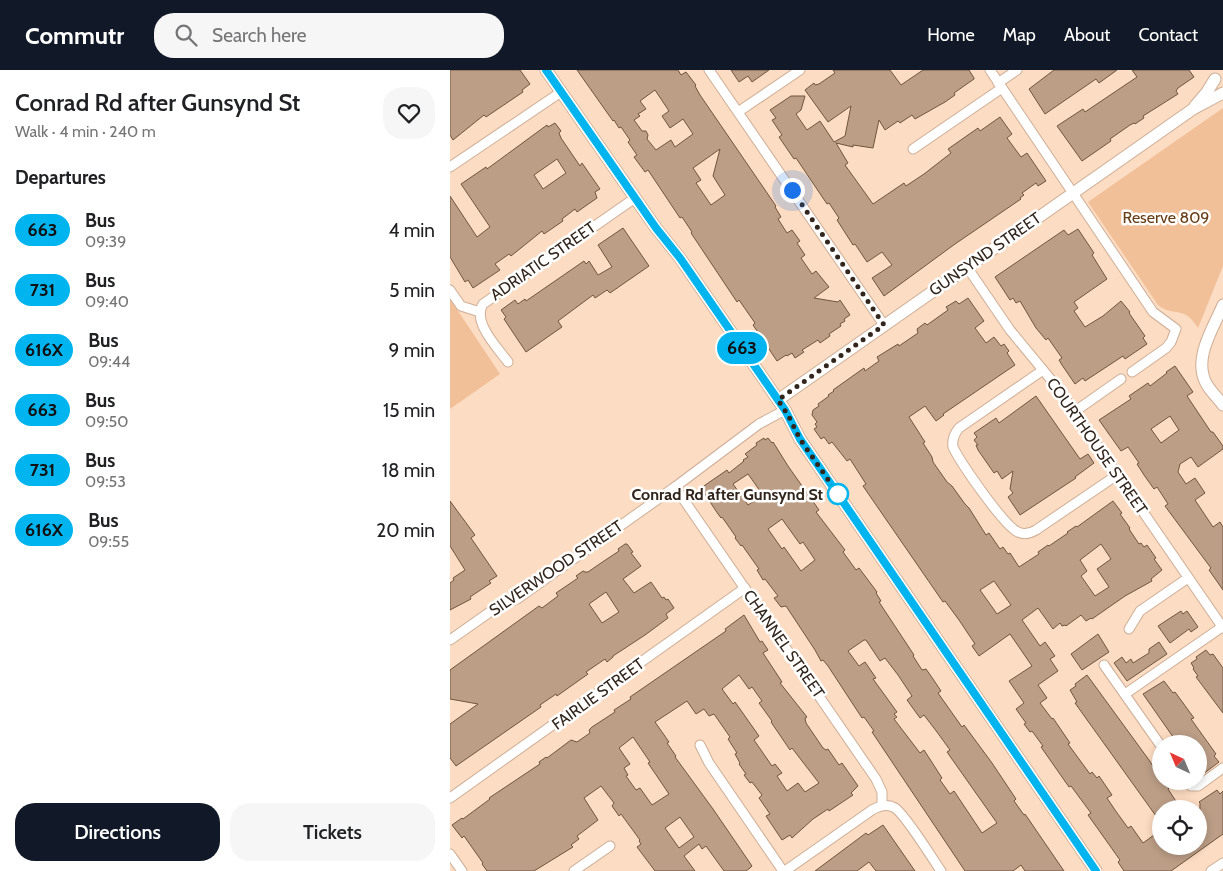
<!DOCTYPE html>
<meta charset="utf-8">
<style>
:root{--surface:#fff;--page:#f6f6f6;--text:#202124;--muted:#757577;--accent:#111827}
body{margin:0;font-family:Cabin,sans-serif;background:var(--page);color:var(--text);height:100vh;display:flex;flex-direction:column;font-size:19px;white-space:nowrap}
*{box-sizing:border-box;margin:0}
p{font-size:16px;color:var(--muted)}
.icon{flex:none;width:28px;height:28px;fill:none;stroke:currentColor;stroke-width:2;stroke-linecap:round;stroke-linejoin:round}
.map{position:relative;flex:1;overflow:hidden}
.drawer{display:flex;flex-direction:column;background:var(--surface);width:450px}
.drawer>*{flex:none}
.badge{padding:0 10px;border-radius:16px;font-size:18px;line-height:32px}
.needle{width:32px;rotate:316deg}
.fabs{position:absolute;left:702px;top:665px;display:grid;gap:10px}
.fabs a{display:grid;place-items:center;width:55px;height:55px;border-radius:50%;background:var(--surface);box-shadow:0 2px 8px #0003;font-size:25px}
.you{position:absolute;width:25px;height:25px;margin:-12px;border:4px solid #fff;border-radius:50%;background:#1a73e8;box-shadow:0 0 0 8px #1a73e833}
.map>.badge{position:absolute;translate:-50% -50%;box-shadow:0 0 0 2px #fff}
h2{padding:0 15px;font-size:19px;line-height:45px}
.round{display:grid;place-items:center;flex:none;width:52px;height:52px;border-radius:20px;background:var(--page)}
.summary{display:flex;align-items:center;justify-content:space-between;height:85px;padding:0 15px}
h1{font-size:24px;font-weight:600;line-height:38px}
.button{display:flex;gap:10px;margin-top:auto;padding:10px 15px}
.button a{flex:1;height:58px;border-radius:20px;background:var(--accent);color:#fff;font-size:20px;font-weight:600;line-height:58px;text-align:center}
.button a+a{background:var(--page);color:var(--text)}
ul{padding:0;list-style:none}
li{display:flex;align-items:center;gap:15px;height:60px;padding:0 15px}
li div{flex:1}
li b{display:block;font-size:19px}
li em{font-style:normal}
li .badge{min-width:55px;font-weight:700;text-align:center}
header{display:flex;align-items:center;gap:30px;box-sizing:border-box;height:70px;padding:0 25px;background:var(--accent);color:#fff}
header strong{font-size:24px}
nav{display:flex;gap:28px;margin-inline-start:auto;font-size:18px}
.search{width:350px;height:45px;background:var(--page);display:flex;align-items:center;gap:12px;box-sizing:border-box;padding:0 18px;border-radius:20px;color:var(--muted);font-size:19px}
main{display:flex;flex:1;min-height:0}
.map>svg:first-child{display:block}
</style>
<header>
<strong>Commutr</strong>
<div class="search"><svg class="icon" aria-label="search" viewBox="0 0 24 24"><circle cx="10" cy="10" r="6"/><path d="M15 15l6 6"/></svg>Search here</div>
<nav><a>Home</a><a>Map</a><a>About</a><a>Contact</a></nav>
</header>
<main>
<section class="drawer">
<div class="summary"><div><h1>Conrad Rd after Gunsynd St</h1><p>Walk · 4 min · 240 m</p></div><a class="round"><svg class="icon" aria-label="heart" viewBox="0 0 24 24"><path d="M12 20l-8-8c-3-5 5-10 8-4 3-6 11-1 8 4z"/></svg></a></div>
<h2>Departures</h2>
<ul>
<li><span class="badge" style="background:#00b5ef;color:#111">663</span><div><b>Bus</b><p>09:39</p></div><em>4 min</em></li>
<li><span class="badge" style="background:#00b5ef;color:#111">731</span><div><b>Bus</b><p>09:40</p></div><em>5 min</em></li>
<li><span class="badge" style="background:#00b5ef;color:#111">616X</span><div><b>Bus</b><p>09:44</p></div><em>9 min</em></li>
<li><span class="badge" style="background:#00b5ef;color:#111">663</span><div><b>Bus</b><p>09:50</p></div><em>15 min</em></li>
<li><span class="badge" style="background:#00b5ef;color:#111">731</span><div><b>Bus</b><p>09:53</p></div><em>18 min</em></li>
<li><span class="badge" style="background:#00b5ef;color:#111">616X</span><div><b>Bus</b><p>09:55</p></div><em>20 min</em></li>
</ul>
<div class="button"><a>Directions</a><a>Tickets</a></div>
</section>
<div class="map">
<svg width="773" height="801" viewBox="0 0 773 801">
<rect width="100%" height="100%" fill="#fcdcc2"/>
<g fill="#f2c098">
<path d="M773 38V196L748 258C733 234 725 248 708 235L638 132Z"/>
<polygon points="0,229 50,304 0,339"/>
</g>
<g fill="#bc9e86" stroke="#70553e" fill-rule="evenodd">
<polygon points="0,0 70,0 80,14 72,20 73,22 36,47 34,45 3,70 0,65"/>
<path d="M127 0H228L231 5 236 2 246 15 245 16 250 25 326 136 325 137 331 147 328 149 337 163 342 160 350 171 347 173 355 185 351 188 362 204 366 201 379 217 364 228 388 232 390 230 400 245 394 249 395 251 390 254 391 256 379 264 380 266 370 273 368 270 352 280 354 282 345 288 342 283 337 286 336 285 327 291 303 255 305 253 289 230 287 232 241 163 242 162 232 147 230 148 198 100 195 102 184 87 187 85 178 72 180 70 171 57 169 58 164 50 163 51ZM205 20 219 41 212 46 220 58 233 49 243 64 225 77 221 70 206 80 197 69 198 65 196 61H192L184 50 190 46 188 44 196 39 190 31ZM270 79 263 106 275 125 261 135 246 113 251 110 243 98Z"/>
<polygon points="281,0 319,0 302,12 298,6 289,12"/>
<polygon points="383,0 440,0 451,15 473,0 519,0 524,8 524,9 504,23 505,25 495,32 465,49 462,45 450,53 448,51 435,60 429,50 423,78 403,75 403,77 386,73 398,93 395,95 423,134 454,113 456,116 474,104 501,83 498,79 528,58 530,61 550,47 562,64 557,68 571,87 577,83 596,111 588,116 586,113 572,123 574,125 570,128 571,129 505,174 434,226 422,208 442,195 432,182 417,192 405,174 403,175 387,150 389,148 379,133 377,134 346,88 344,89 329,67 332,65 322,50 326,48 320,40 341,26 355,26 351,40 346,44 357,60 370,51 384,72 395,66 401,36 378,52 355,20 364,13 365,15 369,14 385,3"/>
<polygon points="604,0 667,0 649,13 646,9 595,44 579,19"/>
<polygon points="682,0 739,0 744,7 728,18 726,21 728,24 693,46 694,48 685,54 684,53 680,55 660,69 661,71 632,91 607,56 633,39 635,42 687,7"/>
<path d="M105 53 111 61 109 63 111 68 130 96 132 93 150 119 145 122 147 128 127 142 125 139 112 149 113 151 94 164 92 161 61 186 59 184 45 194 50 200 23 218 18 210 15 212 0 187V126L27 167 40 157 11 114 36 97 37 99 97 55 98 57ZM107 89 116 103 93 119 84 105Z"/>
<polygon points="173,158 199,196 160,223 157,220 145,228 143,225 108,251 112,257 76,282 54,249 56,247 51,240 65,230 68,234 75,229 76,231 134,191 136,194 139,191 148,205 162,197 148,175"/>
<polygon points="628,159 644,183 642,185 657,209 624,232 628,238 624,241 635,257 653,246 671,231 680,242 679,243 695,266 693,268 697,274 675,289 673,286 635,311 633,308 625,314 612,295 609,290 612,288 598,268 596,270 586,258 570,231 566,233 563,228 560,230 545,207 614,160 618,165"/>
<path d="M518 228 534 251 525 258 536 273 544 267 551 276 554 274 559 281 557 283 565 295 493 344 494 345 486 351 475 336 459 347 475 372 473 373 482 387 483 392 497 412 502 416 515 434 519 438 536 465 539 463 550 479 553 477 558 484 560 483 569 497 589 484 588 482 598 475 599 476 618 463 617 462 626 456 627 457 663 431 672 443 670 444 680 458 679 459 689 474 691 473 694 477 697 475 706 488 704 489 712 500 701 509 702 511 675 526 642 549 641 548 636 551 631 545 616 556 615 555 612 556 610 553 603 559 588 538 572 550 590 576 595 572 605 586 600 589 608 601 588 615 597 628 590 633 602 649 603 648 620 673 618 674 640 704 642 702 647 708 649 706 662 725 657 728 665 740 678 758 681 756 693 773 711 760V776H749L750 733 749 732 767 720 770 724 773 721V764L721 801H674L668 792 670 790 638 745 641 743 621 716 619 717 591 677 593 676 582 661 580 662 574 654 576 653 566 639 574 633 559 611 582 596 560 564 529 586 522 576 525 574 509 550 495 531 493 532 413 416 416 414 400 389 397 391 382 372 379 374 374 367 371 369 364 359 367 357 365 354 367 352 362 345 363 340 369 336 368 334 379 326 378 325 384 321 383 320 414 298 415 301 429 291 427 287 448 274 449 276 468 263 467 259 475 253 477 255 498 240 496 237 506 231 509 234ZM651 474 661 489 647 499 659 517 645 526 631 506 637 501 630 490ZM544 511 561 535 547 544 530 520Z"/>
<path d="M725 296 743 322 737 326 761 362H763L773 376V379L748 397 741 387 730 394 728 402 736 414 745 408 755 423 745 430 763 457 770 452 773 457V520L759 500 761 498 755 490 715 436 718 434 707 417 704 419 694 405 687 394 689 393 678 377 671 381 649 350 681 329 679 326 698 313 700 316 717 303 716 302ZM720 346 729 360 711 373 701 359Z"/>
<polygon points="586,326 630,389 638,384 644,393 625,407 626,408 570,445 558,427 563,423 560,419 563,401 552,409 547,401 544,403 528,380 526,375 528,375 524,370 527,367 524,363 546,348 549,353"/>
<path d="M314 368 315 370 318 368 322 373 323 372 338 396 369 440 366 442 395 480 393 482 406 500 409 498 427 522 426 523 431 531 429 532 464 585 463 586 472 600 476 599 483 609 491 621 488 623 512 657 514 655 542 693 566 729 564 731 574 745 575 744 614 801H575L571 795 563 801H515L422 662 424 661 414 647 412 648 378 596 373 590 371 591 365 580 336 536 331 537 324 528 328 526 315 509 313 510 307 500 309 499 292 475 291 476 285 468 286 467 272 447 271 448 266 441 251 418 277 400 279 403 294 391 293 390 298 387 295 384 307 375 306 373ZM298 404 313 425 298 435 283 414ZM332 449 350 474 353 472 365 490 351 501 334 477 332 479 318 459ZM414 570H416L430 591 435 588 448 605 462 626 457 630 470 648 474 645 487 662 500 680 497 682 547 753 532 763 504 721 500 724 490 710 492 708 474 680 470 683 444 649 447 647 444 644 447 642 423 609 426 608 415 592 409 596 398 581Z"/>
<polygon points="0,431 25,465 21,468 47,506 39,511 41,513 20,527 21,529 0,540 0,513 4,510 3,508 15,500 0,476"/>
<path d="M175 474H177L183 482 181 483 191 496 173 509 184 523 201 512 212 528 214 527 216 530 218 529 224 538 216 544 218 548 195 565 163 586V587L157 592 155 589 136 602 138 604 107 626 106 624 90 635 91 637 6 696 0 688V654L28 634 0 629V600L89 536 92 538 108 526 106 523 128 508 126 506 133 501 135 502H138L151 493 169 481 168 479ZM156 522 169 542 152 553 139 534Z"/>
<polygon points="731,541 733,544 737,541 748,557 741,562 739,559 720,573 708,556"/>
<path d="M294 545 310 572 312 571 318 580 313 583 332 612 330 613 357 647 355 648 356 653 373 678 376 680 378 679 389 695 392 693 408 716 401 723 403 725 379 741 378 739 363 749 342 768 340 765 332 770 316 746 320 744 309 728 312 725 302 712 300 713 294 705 296 704 289 694 290 693 285 684 287 683 278 669 280 667 264 644 259 646 254 639 246 644 237 631 205 652 219 672 217 673 226 686 225 687 263 739 302 796 300 798 296 801H274L256 776 252 779 249 774 234 786 245 801H205L187 777 191 774 189 771 190 770 171 744 169 746 162 736 164 733 151 716 134 728 148 750 127 766 129 769 121 775 123 777 84 801H37L32 794 33 793 14 766 12 768 2 755 12 748 13 749 40 729 39 728 90 694 89 692 96 687 97 688 121 670 127 672 140 663 139 660 142 657 165 642 164 640 181 629 180 627 276 561 275 559ZM289 605 299 619 302 617 312 631 309 633 322 651 321 652 340 680 342 678 369 713 355 722 348 713 337 721 327 706 332 703 325 694 322 696 304 670 309 666 285 632 283 634 272 619ZM183 667 200 692 198 693 219 724 202 735 190 718 186 720 176 706 178 705 174 698 180 694 169 678ZM230 747 244 767 229 778 215 758Z"/>
<polygon points="648,564 659,582 632,600 621,584"/>
<polygon points="709,572 717,584 677,611 664,593 672,587 676,593 681,589 683,593 699,583 699,579"/>
<polygon points="756,580 760,585 763,584 773,598 773,643 746,607 748,606 743,599 744,598 741,593 747,589 746,587"/>
<polygon points="637,605 699,690 711,708 711,711 716,711 720,717 718,719 731,739 711,739 711,753 625,633 627,632 620,620 626,616 625,614"/>
<polygon points="714,611 723,623 725,622 744,648 741,649 766,684 764,686 769,692 749,707 749,674 728,674 693,624"/>
<polygon points="433,755 465,801 426,801 419,792 407,801 365,801 416,763 418,765"/>
</g>
<g fill="none" stroke-linecap="round" stroke-linejoin="round">
<g stroke="#ceae96" stroke-width="11">
<g id="minor">
<polyline points="259,0 434,255"/>
<polyline points="540,0 703,242 726,259 721,272 716,278 682,302"/>
<polyline points="548,13 567,0"/>
<polyline points="288,42 350,0"/>
<polyline points="463,79 552,18"/>
<polyline points="0,97 111,22"/>
<polyline points="517,197 560,260 607,317 773,558"/>
<polyline points="0,220 11,236 30,242"/>
<path d="M58 292C47 277 22 252 33 234L185 128"/>
<path d="M593 300 509 358C504 364 502 370 503 377 510 392 554 456 568 462 574 465 581 463 586 460L667 405"/>
<polyline points="624,342 671,309"/>
<polyline points="225,417 426,709 432,722 432,735"/>
<polyline points="679,559 690,541 738,508"/>
<polyline points="0,570 47,537 67,529 225,417 309,354 335,340"/>
<polyline points="654,595 711,676"/>
<polyline points="675,624 772,557"/>
<polyline points="250,675 259,693 333,801"/>
<polyline points="736,711 741,716 748,716 773,698"/>
<polyline points="0,728 295,518"/>
<polyline points="0,784 12,801"/>
<polyline points="124,801 160,776"/>
<path d="M335 801 422 740C429 736 437 733 445 738 455 744 482 788 491 801"/>
<polyline points="761,801 773,793"/>
</g>
</g>
<g stroke="#ceae96" stroke-width="13">
<g id="tertiary">
<polyline points="96,0 206,158 230,188 335,340 350,369 646,801"/>
<polyline points="745,36 757,22 765,9"/>
<path d="M773 235C763 259 743 288 756 313 760 321 768 328 773 335"/>
<polyline points="328,330 743,39 773,23"/>
</g>
</g>
<use href="#minor" stroke="#fff" stroke-width="9"/>
<use href="#tertiary" stroke="#fff" stroke-width="11"/>
</g>
<g fill="none" stroke-linecap="round" stroke-linejoin="round">
<g stroke="#fff" stroke-width="11">
<polyline id="line" points="96,0 206,158 230,188 335,340 350,369 646,801"/>
</g>
<use href="#line" stroke="#00b5ef" stroke-width="8"/>
<polyline stroke="#32261c" stroke-width="5" stroke-dasharray="0 9" points="342,120 434,255 328,330 338,345 350,369 388,424"/>
</g>
<circle fill="#fff" stroke="#00b5ef" stroke-width="2.5" cx="388" cy="424" r="10"/>
<g text-anchor="middle" dominant-baseline="central" stroke-width="5" stroke-linejoin="round" paint-order="stroke">
<g font-size="16" fill="#673d14" stroke="#fff">
<text x="716" y="147">Reserve 809</text>
</g>
<g font-size="16" fill="#32261c" stroke="#fff">
<text transform="translate(535 184) rotate(-35)">GUNSYND STREET</text>
<text transform="translate(93 191) rotate(-35)">ADRIATIC STREET</text>
<text transform="translate(647 376) rotate(55)">COURTHOUSE STREET</text>
<text transform="translate(106 498) rotate(-34)">SILVERWOOD STREET</text>
<text transform="translate(334 574) rotate(55)">CHANNEL STREET</text>
<text transform="translate(148 624) rotate(-36)">FAIRLIE STREET</text>
</g>
<g font-size="16" font-weight="bold" fill="#32261c" stroke="#fff" text-anchor="end">
<text x="373" y="424">Conrad Rd after Gunsynd St</text>
</g>
</g>
</svg>
<div class="fabs">
<a><svg class="needle" viewBox="-14 -14 28 28"><path d="M0-13l5 13h-10z" fill="#e53935"/><path d="M0 13l5-13h-10z" fill="#757577"/></svg></a>
<a><svg class="icon" aria-label="locate" viewBox="0 0 24 24"><circle cx="12" cy="12" r="6"/><path d="M12 2v4M12 18v4M2 12h4M18 12h4"/></svg></a>
</div>
<div class="you" style="left:342px;top:120px"></div>
<b class="badge" style="left:292px;top:278px;background:#00b5ef;color:#111">663</b>
</div>
</main>
